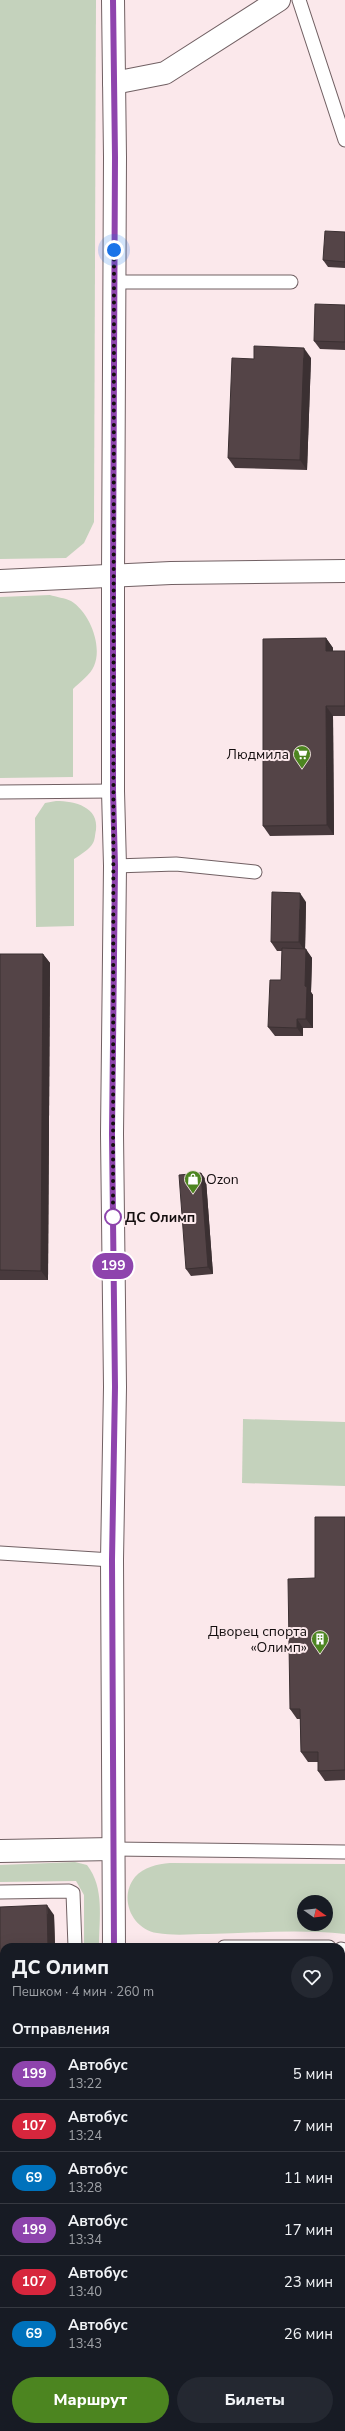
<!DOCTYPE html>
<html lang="ru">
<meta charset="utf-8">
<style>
:root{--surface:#171b24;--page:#242831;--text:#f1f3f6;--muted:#9ea1a6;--line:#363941;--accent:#4c8520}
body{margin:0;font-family:"Nunito Sans",sans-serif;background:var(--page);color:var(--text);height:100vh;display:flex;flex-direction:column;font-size:15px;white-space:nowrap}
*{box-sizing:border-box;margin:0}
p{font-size:13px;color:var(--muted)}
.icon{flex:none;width:22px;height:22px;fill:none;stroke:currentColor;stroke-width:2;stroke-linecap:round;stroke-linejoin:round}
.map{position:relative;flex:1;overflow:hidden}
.panel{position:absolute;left:0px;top:1943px;width:345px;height:488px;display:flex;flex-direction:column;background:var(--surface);border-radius:12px 12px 0 0;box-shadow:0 4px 16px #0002}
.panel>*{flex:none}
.badge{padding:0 8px;border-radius:13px;font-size:14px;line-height:26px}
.needle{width:26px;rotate:104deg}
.tools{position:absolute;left:297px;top:1895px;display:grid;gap:8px}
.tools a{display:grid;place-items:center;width:36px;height:36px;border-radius:50%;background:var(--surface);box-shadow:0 4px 16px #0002;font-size:20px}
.you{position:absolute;width:20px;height:20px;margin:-10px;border:3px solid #fff;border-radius:50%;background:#1a73e8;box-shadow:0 0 0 6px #1a73e833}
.map>.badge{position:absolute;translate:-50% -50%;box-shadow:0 0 0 2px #fff}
h2{padding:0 12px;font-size:15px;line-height:36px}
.round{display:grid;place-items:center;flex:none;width:42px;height:42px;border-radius:21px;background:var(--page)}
.headline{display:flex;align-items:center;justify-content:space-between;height:68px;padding:0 12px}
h1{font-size:19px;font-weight:800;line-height:30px}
.action{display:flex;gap:8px;margin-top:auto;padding:8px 12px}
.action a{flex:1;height:46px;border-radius:24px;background:var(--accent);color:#fff;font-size:16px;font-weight:800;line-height:46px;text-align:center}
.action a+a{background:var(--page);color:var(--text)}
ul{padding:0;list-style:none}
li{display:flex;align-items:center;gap:12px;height:52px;padding:0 12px;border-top:1px solid var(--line)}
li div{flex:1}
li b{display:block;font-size:15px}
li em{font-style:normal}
li .badge{min-width:44px;font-weight:700;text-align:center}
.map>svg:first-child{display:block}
</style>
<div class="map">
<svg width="345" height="2431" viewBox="0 0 345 2431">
<rect width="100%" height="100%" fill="#fbe8eb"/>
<g fill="#c4d2bc" fill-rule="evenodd">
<polygon points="0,0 96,0 94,522 84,543 66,558 0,559"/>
<path d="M50 595C56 597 65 598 71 601 89 612 103 645 94 666 91 674 79 683 73 689V777L0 778V597Z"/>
<path d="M56 801C75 801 99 807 96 830 95 834 95 840 93 843 90 849 80 855 74 859V926L36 927 35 818 45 803Z"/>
<polygon points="243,1419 345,1422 345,1486 242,1483"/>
<path d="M75 1862 87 1865C105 1888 99 1919 99 1947H84V1895L76 1881 0 1882V1865Z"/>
<path d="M170 1863 345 1864V1934C300 1929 253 1933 208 1934 192 1934 174 1936 157 1933 132 1929 118 1898 135 1877 144 1867 157 1864 170 1863ZM304 1902H326V1924H304Z"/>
<polygon points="345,2139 345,2205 341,2205 341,2141 343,2142"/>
</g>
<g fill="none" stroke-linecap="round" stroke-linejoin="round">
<g stroke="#716063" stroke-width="15">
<g id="service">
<polyline points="299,0 345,140"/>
<polyline points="115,282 291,282"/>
<polyline points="0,792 113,791"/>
<polyline points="115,866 176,864 255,872"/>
<polyline points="0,1553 112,1560"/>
<polyline points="113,1849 345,1852"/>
<polyline points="0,1892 69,1891 73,1893 75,1947"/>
<polyline points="224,1947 329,1947"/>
<polyline points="341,1949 345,1950"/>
<polyline points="341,2024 345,2016"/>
<polyline points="341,2221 345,2223"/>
</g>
</g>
<g stroke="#716063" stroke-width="24">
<g id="minor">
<polyline points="114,83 165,73 279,0"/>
<polyline points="0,581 171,573 345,571"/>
<polyline points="0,1851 113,1849"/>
</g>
</g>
<g stroke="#716063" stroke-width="24">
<g id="tertiary">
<polyline points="113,0 115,157 113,576 113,791 115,866 112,1134 115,1387 112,1560 114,1947"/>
<polyline points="6,2431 8,2427"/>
</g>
</g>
<use href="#service" stroke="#fff" stroke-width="13"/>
<use href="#minor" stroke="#fff" stroke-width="22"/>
<use href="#tertiary" stroke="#fff" stroke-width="22"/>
</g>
<g fill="#483a3d">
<polygon points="345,232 345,268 328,267 323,260"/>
<polygon points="345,305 345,350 320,349 314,341"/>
<polygon points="311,358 307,470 235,468 228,458 254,359"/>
<polygon points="326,638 333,648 333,651 345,651 345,716 333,716 334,835 270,836 263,826"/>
<polygon points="306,902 305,949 312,958 311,992 313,995 313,1028 303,1028 303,1036 275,1036 268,1027 281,980 282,951 277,951 271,942"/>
<polygon points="0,954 43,954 50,963 48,1280 0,1280"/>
<polygon points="201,1173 206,1180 213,1274 191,1276 186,1269"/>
<polygon points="345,1517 345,1780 325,1781 318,1771 318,1762 308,1762 301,1752 300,1719 297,1719 290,1709 315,1578"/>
<polygon points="0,1907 54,1915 55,1947 4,1947 4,2049 0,2049"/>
<polygon points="0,2144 4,2145 4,2310 0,2309"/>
<polygon points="239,2427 335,2427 332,2431 247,2431"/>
</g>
<g fill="#3b3032">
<polygon points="304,348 311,358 307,470 300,460"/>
<polygon points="326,638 333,648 333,661 326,651"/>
<polygon points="326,706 333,716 334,835 327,825"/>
<polygon points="300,893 306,902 305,951 299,942"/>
<polygon points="306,949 312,958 311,992 313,995 313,1028 306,1019 305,986"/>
<polygon points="43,954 50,963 48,1280 41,1271"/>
<polygon points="297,1019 303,1028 303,1036 297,1028"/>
<polygon points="201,1173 206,1180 213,1274 208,1267"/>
<polygon points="47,1905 54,1915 55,1947 48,1947"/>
<polygon points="345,2384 345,2407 341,2415 341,2392"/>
<polygon points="103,2427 113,2427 111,2431"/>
<polygon points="322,2427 335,2427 332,2431 320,2431"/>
</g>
<g fill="#544447" stroke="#3b3032">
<polygon points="325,231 345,232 345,262 323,260"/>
<polygon points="315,304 345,305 345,342 314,341"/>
<polygon points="254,346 304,348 300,460 228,458 232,358 254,359"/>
<polygon points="326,638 326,651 345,651 345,706 326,706 327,825 263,826 263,639"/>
<polygon points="272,892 300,893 299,942 271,942"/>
<polygon points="282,948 306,949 305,986 307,987 306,1019 297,1019 297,1028 268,1027 270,980 281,980"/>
<polygon points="0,954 43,954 41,1271 0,1270"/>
<polygon points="201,1173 208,1267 186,1269 179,1175"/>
<polygon points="315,1517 345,1517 345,1770 318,1771 318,1752 301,1752 300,1709 290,1709 288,1579 315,1578"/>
<polygon points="47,1905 48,1947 4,1947 4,2038 0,2039 0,1907"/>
<polygon points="0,2144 4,2145 4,2303 0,2301"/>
<polygon points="341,2327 345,2329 345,2384 341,2392"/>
<polygon points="47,2427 105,2427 115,2431 45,2431"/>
<polygon points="251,2427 322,2427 320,2431 259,2431"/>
</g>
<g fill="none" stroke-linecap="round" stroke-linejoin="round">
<g stroke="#fff" stroke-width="9">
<polyline id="line" points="113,0 115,157 113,576 113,791 115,866 112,1134 115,1387 112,1560 114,1947"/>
</g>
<use href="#line" stroke="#8e44ad" stroke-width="6"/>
<polyline stroke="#140e0f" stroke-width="4" stroke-dasharray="0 7.2" points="113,1217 114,250"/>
</g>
<defs>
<g id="supermarket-pin" transform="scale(0.9)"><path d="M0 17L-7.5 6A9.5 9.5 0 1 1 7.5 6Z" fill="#4c8520" stroke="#fbe8eb"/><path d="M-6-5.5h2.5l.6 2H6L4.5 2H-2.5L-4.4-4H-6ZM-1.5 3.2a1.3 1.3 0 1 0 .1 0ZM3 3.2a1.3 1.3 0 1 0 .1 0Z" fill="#fff"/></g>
<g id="shop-pin" transform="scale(0.9)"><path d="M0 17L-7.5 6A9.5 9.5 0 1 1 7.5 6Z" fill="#4c8520" stroke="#fbe8eb"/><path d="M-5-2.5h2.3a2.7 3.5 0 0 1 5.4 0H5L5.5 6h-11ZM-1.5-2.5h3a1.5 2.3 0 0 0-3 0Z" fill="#fff"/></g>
<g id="building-pin" transform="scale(0.9)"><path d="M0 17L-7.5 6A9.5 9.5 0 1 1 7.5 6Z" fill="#4c8520" stroke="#fbe8eb"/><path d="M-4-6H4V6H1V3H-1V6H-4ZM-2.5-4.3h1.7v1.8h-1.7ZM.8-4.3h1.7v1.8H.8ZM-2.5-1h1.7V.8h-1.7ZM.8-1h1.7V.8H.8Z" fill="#fff"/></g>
</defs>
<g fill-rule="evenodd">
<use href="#supermarket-pin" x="302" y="754"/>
<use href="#shop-pin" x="193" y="1179"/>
<use href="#building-pin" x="320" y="1639"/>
</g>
<circle fill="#fff" stroke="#8e44ad" stroke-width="2" cx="113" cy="1217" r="8"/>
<g text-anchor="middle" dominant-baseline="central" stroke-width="4" stroke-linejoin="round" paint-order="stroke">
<g font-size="14" fill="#140e0f" stroke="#fbe8eb" text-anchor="end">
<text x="289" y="754">Людмила</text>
<text x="206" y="1179" text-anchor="start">Ozon</text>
<text x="307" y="1631">Дворец спорта<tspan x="307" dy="16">«Олимп»</tspan></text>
</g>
<g font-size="14" font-weight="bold" fill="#140e0f" stroke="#fbe8eb" text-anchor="start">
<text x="125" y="1217">ДС Олимп</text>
</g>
</g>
</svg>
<div class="tools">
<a><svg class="needle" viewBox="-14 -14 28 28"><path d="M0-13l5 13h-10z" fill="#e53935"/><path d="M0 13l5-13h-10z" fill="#9ea1a6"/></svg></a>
</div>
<div class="you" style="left:114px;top:250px"></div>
<b class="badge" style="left:113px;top:1266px;background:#8e44ad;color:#fff">199</b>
<section class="panel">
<div class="headline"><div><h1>ДС Олимп</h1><p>Пешком · 4 мин · 260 m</p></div><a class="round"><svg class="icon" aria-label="heart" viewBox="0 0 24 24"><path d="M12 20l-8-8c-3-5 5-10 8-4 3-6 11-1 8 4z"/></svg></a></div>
<h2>Отправления</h2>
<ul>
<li><span class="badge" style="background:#8e44ad;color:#fff">199</span><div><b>Автобус</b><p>13:22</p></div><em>5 мин</em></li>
<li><span class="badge" style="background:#d7263d;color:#fff">107</span><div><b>Автобус</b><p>13:24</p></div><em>7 мин</em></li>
<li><span class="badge" style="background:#0072bc;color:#fff">69</span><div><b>Автобус</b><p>13:28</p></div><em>11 мин</em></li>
<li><span class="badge" style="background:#8e44ad;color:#fff">199</span><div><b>Автобус</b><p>13:34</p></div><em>17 мин</em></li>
<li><span class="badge" style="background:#d7263d;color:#fff">107</span><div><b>Автобус</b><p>13:40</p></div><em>23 мин</em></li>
<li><span class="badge" style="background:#0072bc;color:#fff">69</span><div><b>Автобус</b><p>13:43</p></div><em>26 мин</em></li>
</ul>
<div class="action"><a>Маршрут</a><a>Билеты</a></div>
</section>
</div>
